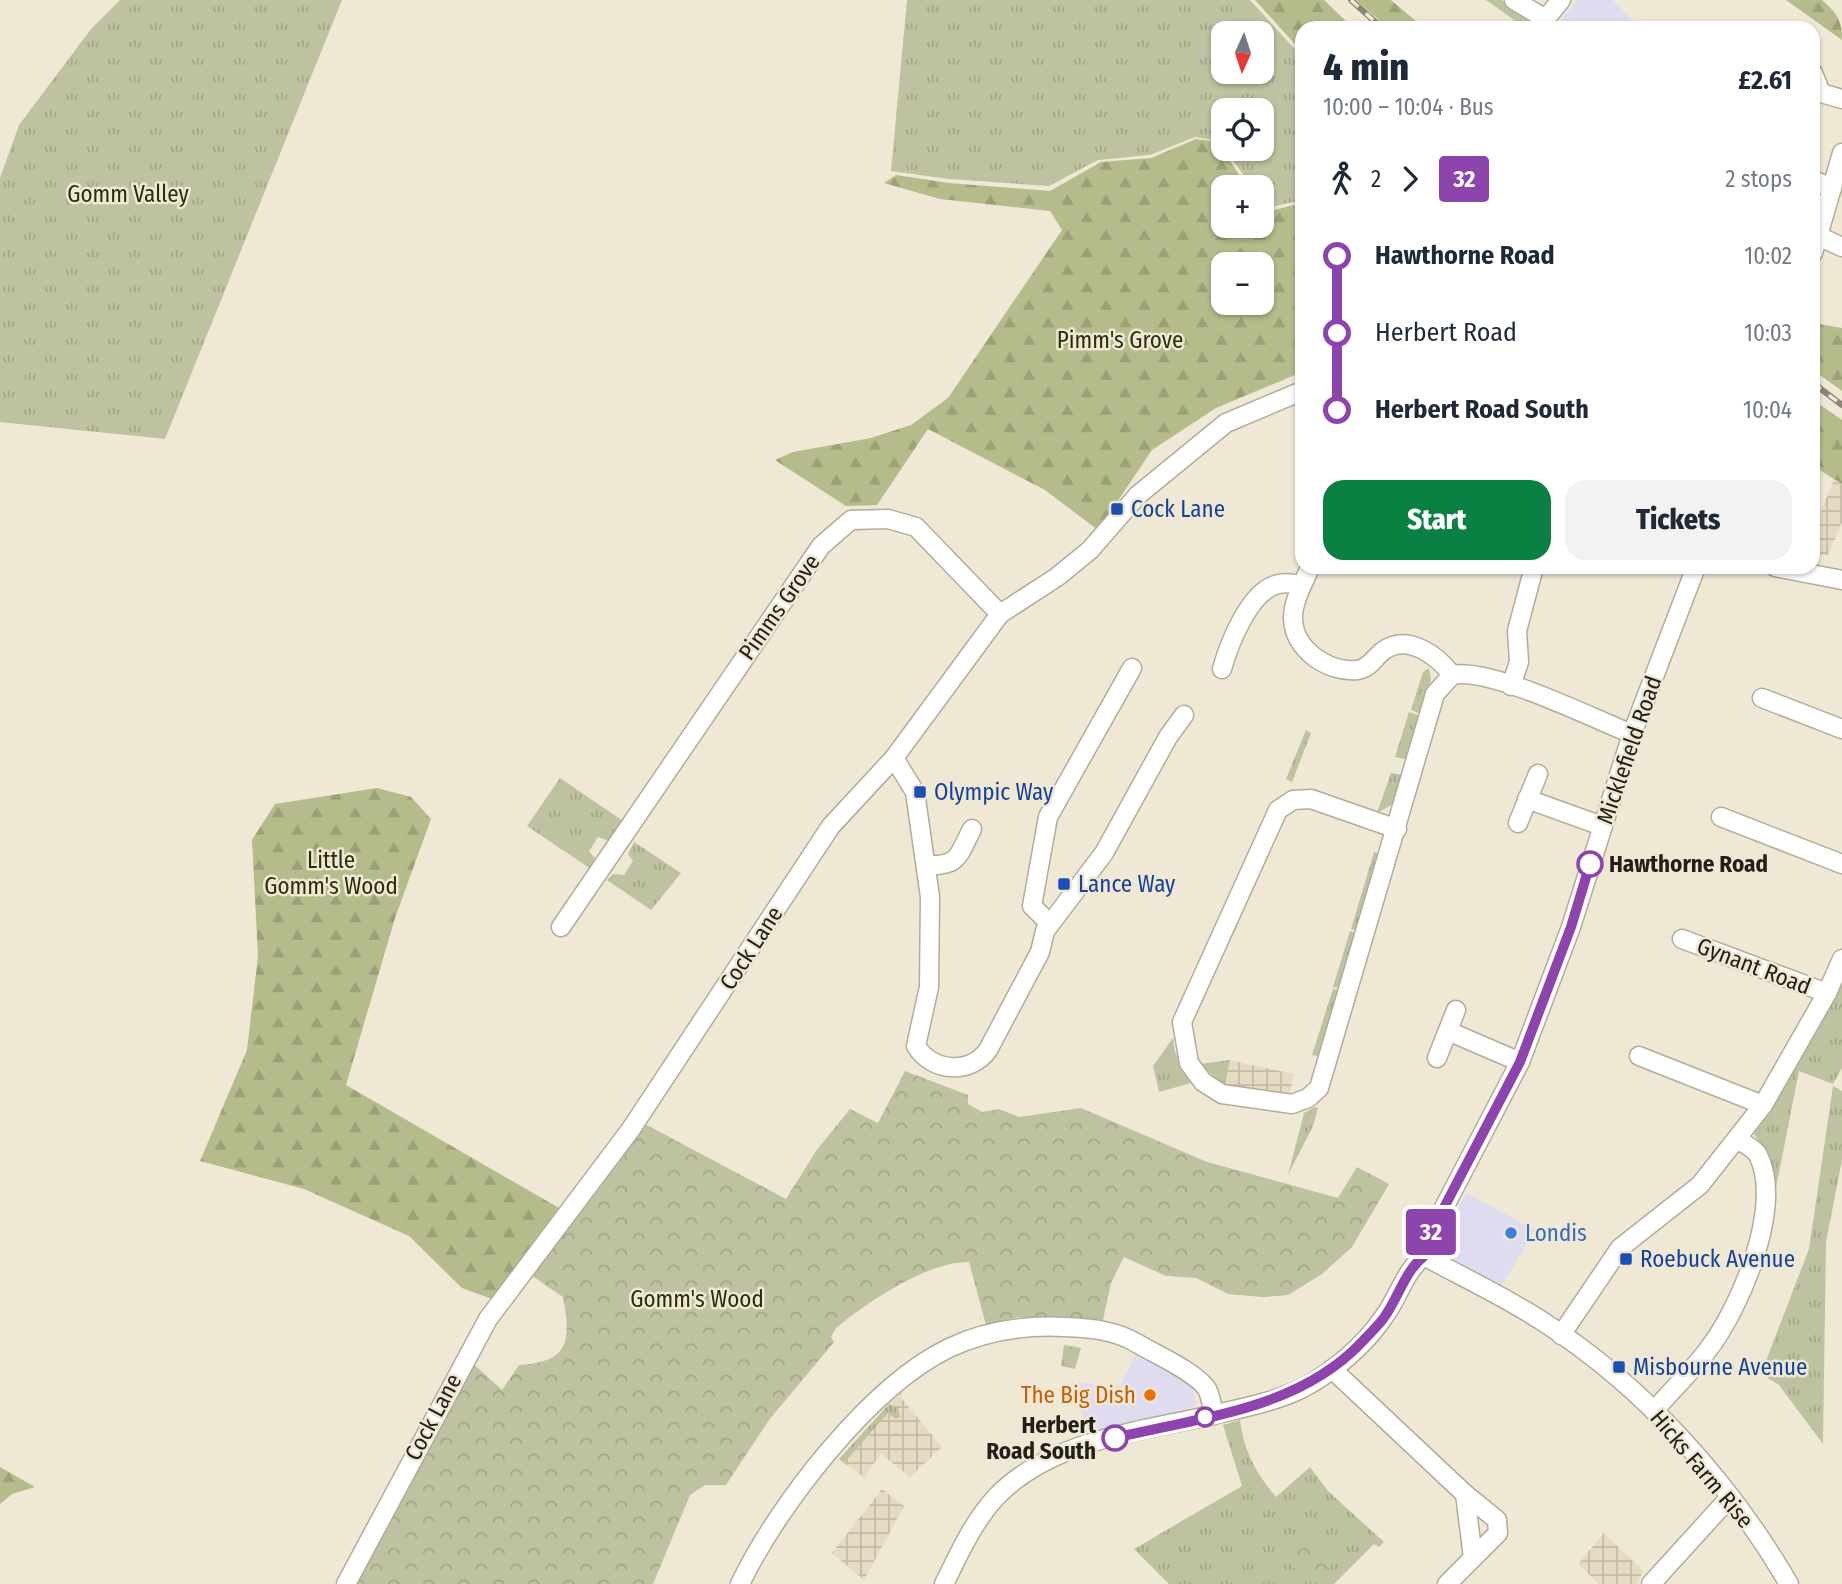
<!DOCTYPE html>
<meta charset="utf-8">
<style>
:root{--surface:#fff;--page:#f2f2f3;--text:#1f2937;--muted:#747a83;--accent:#0b8043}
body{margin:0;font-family:"Fira Sans Condensed",sans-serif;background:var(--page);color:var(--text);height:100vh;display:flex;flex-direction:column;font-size:26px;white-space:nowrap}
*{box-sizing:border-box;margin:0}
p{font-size:23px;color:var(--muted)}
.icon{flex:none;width:38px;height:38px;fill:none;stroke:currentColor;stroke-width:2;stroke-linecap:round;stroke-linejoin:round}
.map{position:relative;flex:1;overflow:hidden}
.details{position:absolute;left:1295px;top:21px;width:525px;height:553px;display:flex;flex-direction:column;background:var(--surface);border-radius:21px;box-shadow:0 2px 5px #0004}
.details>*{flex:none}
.badge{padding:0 14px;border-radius:5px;font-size:24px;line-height:46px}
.needle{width:46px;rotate:183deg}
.controls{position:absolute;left:1211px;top:21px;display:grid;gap:14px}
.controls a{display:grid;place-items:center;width:63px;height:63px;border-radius:14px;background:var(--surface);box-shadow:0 2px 5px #0004;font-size:35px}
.map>.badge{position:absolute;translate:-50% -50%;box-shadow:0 0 0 4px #fff}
.legs{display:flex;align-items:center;gap:10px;height:77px;padding:0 28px;font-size:23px}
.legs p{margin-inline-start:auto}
.overview{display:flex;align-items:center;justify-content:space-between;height:119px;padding:0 28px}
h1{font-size:38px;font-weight:800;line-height:52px}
.cta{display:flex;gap:14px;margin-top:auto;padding:14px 28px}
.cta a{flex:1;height:80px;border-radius:21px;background:var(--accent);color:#fff;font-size:28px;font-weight:800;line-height:80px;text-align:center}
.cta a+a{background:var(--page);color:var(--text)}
ul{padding:0 28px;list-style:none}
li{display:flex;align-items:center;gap:24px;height:77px;font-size:26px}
li i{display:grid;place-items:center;width:10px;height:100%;margin:0 9px;background:currentColor}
li i::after{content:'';width:18px;height:18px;margin:-9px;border:5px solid;border-radius:50%;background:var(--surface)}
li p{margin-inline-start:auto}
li:first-child i{background:linear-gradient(#0000 50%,currentColor 0)}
li:last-child i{background:linear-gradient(currentColor 50%,#0000 0)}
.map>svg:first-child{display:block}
</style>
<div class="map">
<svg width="1842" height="1584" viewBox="0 0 1842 1584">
<defs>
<pattern id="industrial-grid" width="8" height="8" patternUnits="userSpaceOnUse" patternTransform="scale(1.75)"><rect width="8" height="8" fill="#e5dbc2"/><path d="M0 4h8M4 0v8" fill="none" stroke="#c4bca6"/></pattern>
<pattern id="grass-tufts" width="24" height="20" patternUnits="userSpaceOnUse" patternTransform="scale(1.75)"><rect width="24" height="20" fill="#bec2a0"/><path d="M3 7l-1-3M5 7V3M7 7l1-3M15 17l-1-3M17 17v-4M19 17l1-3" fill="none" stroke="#a3a689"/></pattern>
<pattern id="forest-firs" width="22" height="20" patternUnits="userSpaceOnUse" patternTransform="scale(1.75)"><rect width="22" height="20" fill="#b5bb8a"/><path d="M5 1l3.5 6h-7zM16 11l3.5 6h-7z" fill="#9ba076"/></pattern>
<pattern id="park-crowns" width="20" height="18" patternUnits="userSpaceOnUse" patternTransform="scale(1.75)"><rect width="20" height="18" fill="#bec2a0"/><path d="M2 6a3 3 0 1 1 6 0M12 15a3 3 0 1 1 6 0" fill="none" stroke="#a3a689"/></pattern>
</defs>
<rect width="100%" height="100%" fill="#efe8d5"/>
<g fill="#dfdbf1">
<polygon points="1578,0 1613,0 1640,28 1554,28"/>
<polygon points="1466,1193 1535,1230 1502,1285 1449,1258 1451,1220"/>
<polygon points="1136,1354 1192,1387 1196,1404 1188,1411 1089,1433 1071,1381 1120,1387"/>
</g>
<g fill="url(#industrial-grid)">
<polygon points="1834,480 1842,484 1842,522 1828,555 1815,554 1813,530"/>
<polygon points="1230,1060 1294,1074 1289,1097 1225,1086"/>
<polygon points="902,1392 902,1399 942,1447 910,1477 881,1454 864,1477 844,1463 893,1405 889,1404"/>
<polygon points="882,1489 904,1506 864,1580 832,1553"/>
<polygon points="1604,1533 1643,1571 1637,1584 1599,1584 1578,1564"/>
</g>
<g fill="url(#grass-tufts)" fill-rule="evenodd">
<polygon points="120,0 342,0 165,439 0,422 0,178 19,125 91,29"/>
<path d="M907 0H1250L1302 57V200L1267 208 1262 201V187H1252L1225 149H1262V110H1223V146L1219 141 1195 137 1150 155 1098 160 1049 186 949 179 891 171ZM1223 33H1262V72H1223Z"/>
<polygon points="1486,0 1501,0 1530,16 1524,27"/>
<polygon points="1429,668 1431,680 1421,714 1411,710 1423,672"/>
<polygon points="1409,712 1421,716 1409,760 1395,757"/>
<polygon points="1306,730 1311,733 1292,782 1286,779"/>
<polygon points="1391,773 1403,775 1395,803 1377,813"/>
<polygon points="560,778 623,821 609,841 598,837 589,851 595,858 591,869 527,826"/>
<polygon points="634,842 681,873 651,910 607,880 613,874 624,875 633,861 628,854"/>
<polygon points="1374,852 1381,854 1358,931 1351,929"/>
<polygon points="1350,931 1357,933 1341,988 1333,987"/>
<polygon points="1842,970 1842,1068 1833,1084 1799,1071 1775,1193 1768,1157 1754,1134"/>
<polygon points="1333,989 1341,990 1321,1057 1312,1055"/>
<polygon points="1173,1038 1175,1052 1191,1083 1159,1092 1153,1066"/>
<polygon points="1230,1060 1225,1086 1200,1064"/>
<polygon points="1833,1086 1842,1091 1842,1160 1826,1242 1823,1444 1779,1385 1761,1374 1809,1249"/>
<polygon points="1315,1107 1318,1108 1313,1126 1288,1175 1304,1113"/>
<polygon points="889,1404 898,1408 900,1417 896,1419 888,1413 844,1463 839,1459"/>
<path d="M1240 1420C1244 1452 1256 1473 1276 1497L1310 1467 1328 1491 1384 1542 1379 1547 1374 1544 1334 1584H1169L1134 1549 1242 1486 1223 1425Z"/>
</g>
<g fill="url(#forest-firs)" fill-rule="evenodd">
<polygon points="1255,0 1324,0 1353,28 1302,28 1302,52"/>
<polygon points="1356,0 1391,0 1424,28 1388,28"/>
<path d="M1786 0H1822C1837 13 1842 20 1842 40Z"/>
<path d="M1196 139 1218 142 1247 187H1223V226H1262V207L1266 212 1302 203V372L1216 408 1152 450 1098 530 1045 490 928 429 877 505 846 506 775 460 793 452 871 438 911 425 948 398 1062 230 1050 211 940 199 884 183 896 175 949 183 1050 191 1101 162 1151 158ZM1223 264H1262V303H1223Z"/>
<polygon points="1813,323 1842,328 1842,391 1813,370"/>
<polygon points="1813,400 1842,420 1842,484 1813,466"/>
<polygon points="377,788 411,797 431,819 395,918 346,1085 559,1208 492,1299 462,1288 409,1236 304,1189 200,1161 247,1050 258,956 252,840 275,804"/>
<polygon points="0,1467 35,1487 12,1494 0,1504"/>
</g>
<g fill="url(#park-crowns)">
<path d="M905 1071 968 1095V1104L982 1112 999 1109 1019 1117 1081 1108 1207 1162 1338 1198 1357 1167 1389 1184 1352 1247 1322 1274 1288 1295 1262 1297 1228 1294 1196 1278 1166 1276 1124 1257 1111 1283 1103 1320 1018 1317 986 1325 969 1262C929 1261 867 1302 836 1328L831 1337 834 1342 769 1420 726 1485H705L690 1495 653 1584H351L469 1360 502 1390 519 1365C570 1362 571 1341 563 1297L525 1271 641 1122 786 1199 816 1151 850 1109 878 1123Z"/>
<polygon points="1064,1345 1081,1348 1075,1369 1061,1366"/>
<polygon points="1307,1537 1334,1562 1314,1584 1287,1563 1287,1558"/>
</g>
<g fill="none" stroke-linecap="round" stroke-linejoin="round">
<g stroke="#b3ac9a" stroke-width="21">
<g id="minor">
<polyline points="1514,0 1544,18"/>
<polyline points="1538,28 1561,0"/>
<polyline points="1813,73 1821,93 1842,99"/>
<polyline points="1813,180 1832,188"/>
<polyline points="1818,236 1842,247"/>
<polyline points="1813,253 1842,153"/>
<path d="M1310 567C1304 583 1293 600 1293 618 1293 649 1328 673 1357 670 1369 669 1374 658 1383 651 1407 633 1437 655 1452 675"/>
<polyline points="1775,567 1842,580"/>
<path d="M1222 669C1229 644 1250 589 1279 584 1286 582 1294 584 1302 585"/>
<polyline points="1511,686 1519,662 1517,631 1534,567"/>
<polyline points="1762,698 1842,729"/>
<path d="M894 758 915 792 930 897 929 987 916 1046C932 1072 970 1075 988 1050L1040 952 1045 931 1104 853 1168 737 1184 715"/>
<polyline points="1527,799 1602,826"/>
<polyline points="1721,817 1842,864"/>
<polyline points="1518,823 1538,774"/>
<path d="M1397 829 1311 799 1293 800 1278 810 1182 1022 1189 1063 1203 1082 1222 1094 1292 1104 1308 1098 1319 1088 1435 694 1452 675C1490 667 1592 718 1632 734"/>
<path d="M926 865C959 867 958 856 972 829"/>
<polyline points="1050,924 1032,906 1048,817 1132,668"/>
<polyline points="561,927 821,546 851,520 888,519 916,527 1000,614"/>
<polyline points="1682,939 1827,993"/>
<polyline points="1448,1031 1520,1062"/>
<polyline points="1639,1056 1763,1105"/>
<polyline points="1437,1058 1456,1010"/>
<path d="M1424 1256C1464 1278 1506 1297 1545 1323 1644 1387 1729 1481 1789 1584"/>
<polyline points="1561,1335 1620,1248 1700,1185 1763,1105 1827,993 1842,959"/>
<polyline points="1332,1369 1465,1494 1473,1558 1447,1584"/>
<path d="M1654 1411C1671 1391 1691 1372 1707 1351 1740 1309 1784 1206 1758 1155 1754 1148 1744 1144 1737 1139"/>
<polyline points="1465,1494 1497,1520 1498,1533 1473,1558"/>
<polyline points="346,1584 488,1319 631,1129 831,826 894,758 1000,614 1057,577 1090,550 1138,495 1226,423 1302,391"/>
<path d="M740 1584C778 1505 870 1386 949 1348 985 1331 1025 1325 1064 1327 1091 1328 1116 1330 1140 1345 1157 1355 1197 1373 1207 1389 1211 1396 1212 1407 1214 1415"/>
<path d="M944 1584C959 1554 973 1522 996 1497 1051 1440 1138 1432 1212 1415 1242 1408 1275 1402 1303 1388 1333 1372 1364 1346 1383 1318 1398 1299 1404 1272 1424 1256L1425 1244 1520 1062 1571 927 1632 734 1696 567"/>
<polyline points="1651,1584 1730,1497"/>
</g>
</g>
<use href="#minor" stroke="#fff" stroke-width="18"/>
<g stroke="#8a8578" stroke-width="6">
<g id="rail">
<polyline points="1351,0 1382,28"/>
<polyline points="1813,383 1842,405"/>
</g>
</g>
<use href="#rail" stroke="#efe8d5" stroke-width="3.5" stroke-dasharray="10" stroke-linecap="butt"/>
</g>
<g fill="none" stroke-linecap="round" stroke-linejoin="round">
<g stroke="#fff" stroke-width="16">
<path id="line-1" d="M1115 1438C1200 1417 1297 1410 1361 1343 1368 1335 1377 1327 1383 1319 1398 1299 1404 1272 1424 1256L1425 1244 1520 1062 1571 927 1590 864"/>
</g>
<use href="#line-1" stroke="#8e44ad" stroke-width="10"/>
</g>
<g fill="#1a4fb4" stroke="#efe8d5" stroke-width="2.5">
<rect x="1110" y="502" width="14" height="14" rx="3.5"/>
<rect x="913" y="785" width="14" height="14" rx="3.5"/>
<rect x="1057" y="877" width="14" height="14" rx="3.5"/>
<rect x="1619" y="1252" width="14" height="14" rx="3.5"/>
<rect x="1612" y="1360" width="14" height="14" rx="3.5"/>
</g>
<g fill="#fff" stroke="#8e44ad" stroke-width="3.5">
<circle cx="1590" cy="864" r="12"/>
<circle cx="1205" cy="1417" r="9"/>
<circle cx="1115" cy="1438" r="12"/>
</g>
<circle fill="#3f7fe0" stroke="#efe8d5" stroke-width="2.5" cx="1511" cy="1233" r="7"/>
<circle fill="#e8710a" stroke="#efe8d5" stroke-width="2.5" cx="1150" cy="1395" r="7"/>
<g text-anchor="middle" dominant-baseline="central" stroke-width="5" stroke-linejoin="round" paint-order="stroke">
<g font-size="23" fill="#2b2e06" stroke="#efe8d5">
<text x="128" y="194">Gomm Valley</text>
<text x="1120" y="340">Pimm's Grove</text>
<text x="331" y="860">Little<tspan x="331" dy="26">Gomm's Wood</tspan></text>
<text x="697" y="1299">Gomm's Wood</text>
</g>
<g font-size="23" fill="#164399" stroke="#efe8d5" text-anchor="start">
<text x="1131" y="509">Cock Lane</text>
<text x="934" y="792">Olympic Way</text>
<text x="1078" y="884">Lance Way</text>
<text x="1640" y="1259">Roebuck Avenue</text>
<text x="1633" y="1367">Misbourne Avenue</text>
</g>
<g font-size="23" fill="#221f18" stroke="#efe8d5">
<text transform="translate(779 607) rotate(-55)">Pimms Grove</text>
<text transform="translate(1629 750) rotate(-71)">Micklefield Road</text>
<text transform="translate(751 948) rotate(-57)">Cock Lane</text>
<text transform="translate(1754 966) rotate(21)">Gynant Road</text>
<text transform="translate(433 1417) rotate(-62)">Cock Lane</text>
<text transform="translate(1702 1469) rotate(50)">Hicks Farm Rise</text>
</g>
<g font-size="23" font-weight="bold" fill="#221f18" stroke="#efe8d5" text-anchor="start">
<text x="1609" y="864">Hawthorne Road</text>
<text x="1096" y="1425" text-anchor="end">Herbert<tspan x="1096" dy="26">Road South</tspan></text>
</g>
<g font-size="23" fill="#366cbe" stroke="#efe8d5" text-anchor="start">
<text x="1525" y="1233">Londis</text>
</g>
<g font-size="23" fill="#c56008" stroke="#efe8d5" text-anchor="end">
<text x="1136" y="1395">The Big Dish</text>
</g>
</g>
</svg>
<div class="controls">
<a><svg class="needle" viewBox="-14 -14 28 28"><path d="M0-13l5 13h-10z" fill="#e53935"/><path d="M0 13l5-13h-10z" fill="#747a83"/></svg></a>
<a><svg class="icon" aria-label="locate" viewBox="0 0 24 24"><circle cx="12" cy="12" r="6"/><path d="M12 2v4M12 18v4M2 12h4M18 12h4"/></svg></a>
<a>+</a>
<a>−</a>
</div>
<b class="badge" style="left:1431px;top:1232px;background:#8e44ad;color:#fff">32</b>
<section class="details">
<div class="overview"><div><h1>4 min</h1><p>10:00 – 10:04 · Bus</p></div><b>£2.61</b></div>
<div class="legs"><svg class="icon" aria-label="walk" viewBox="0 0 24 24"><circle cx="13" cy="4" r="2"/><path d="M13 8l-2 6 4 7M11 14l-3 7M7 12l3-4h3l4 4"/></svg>2<svg class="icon" aria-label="forward" viewBox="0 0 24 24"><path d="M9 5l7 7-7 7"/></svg><b class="badge" style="background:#8e44ad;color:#fff">32</b><p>2 stops</p></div>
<ul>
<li><i style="color:#8e44ad"></i><b>Hawthorne Road</b><p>10:02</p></li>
<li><i style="color:#8e44ad"></i><span>Herbert Road</span><p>10:03</p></li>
<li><i style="color:#8e44ad"></i><b>Herbert Road South</b><p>10:04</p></li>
</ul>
<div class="cta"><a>Start</a><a>Tickets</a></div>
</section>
</div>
